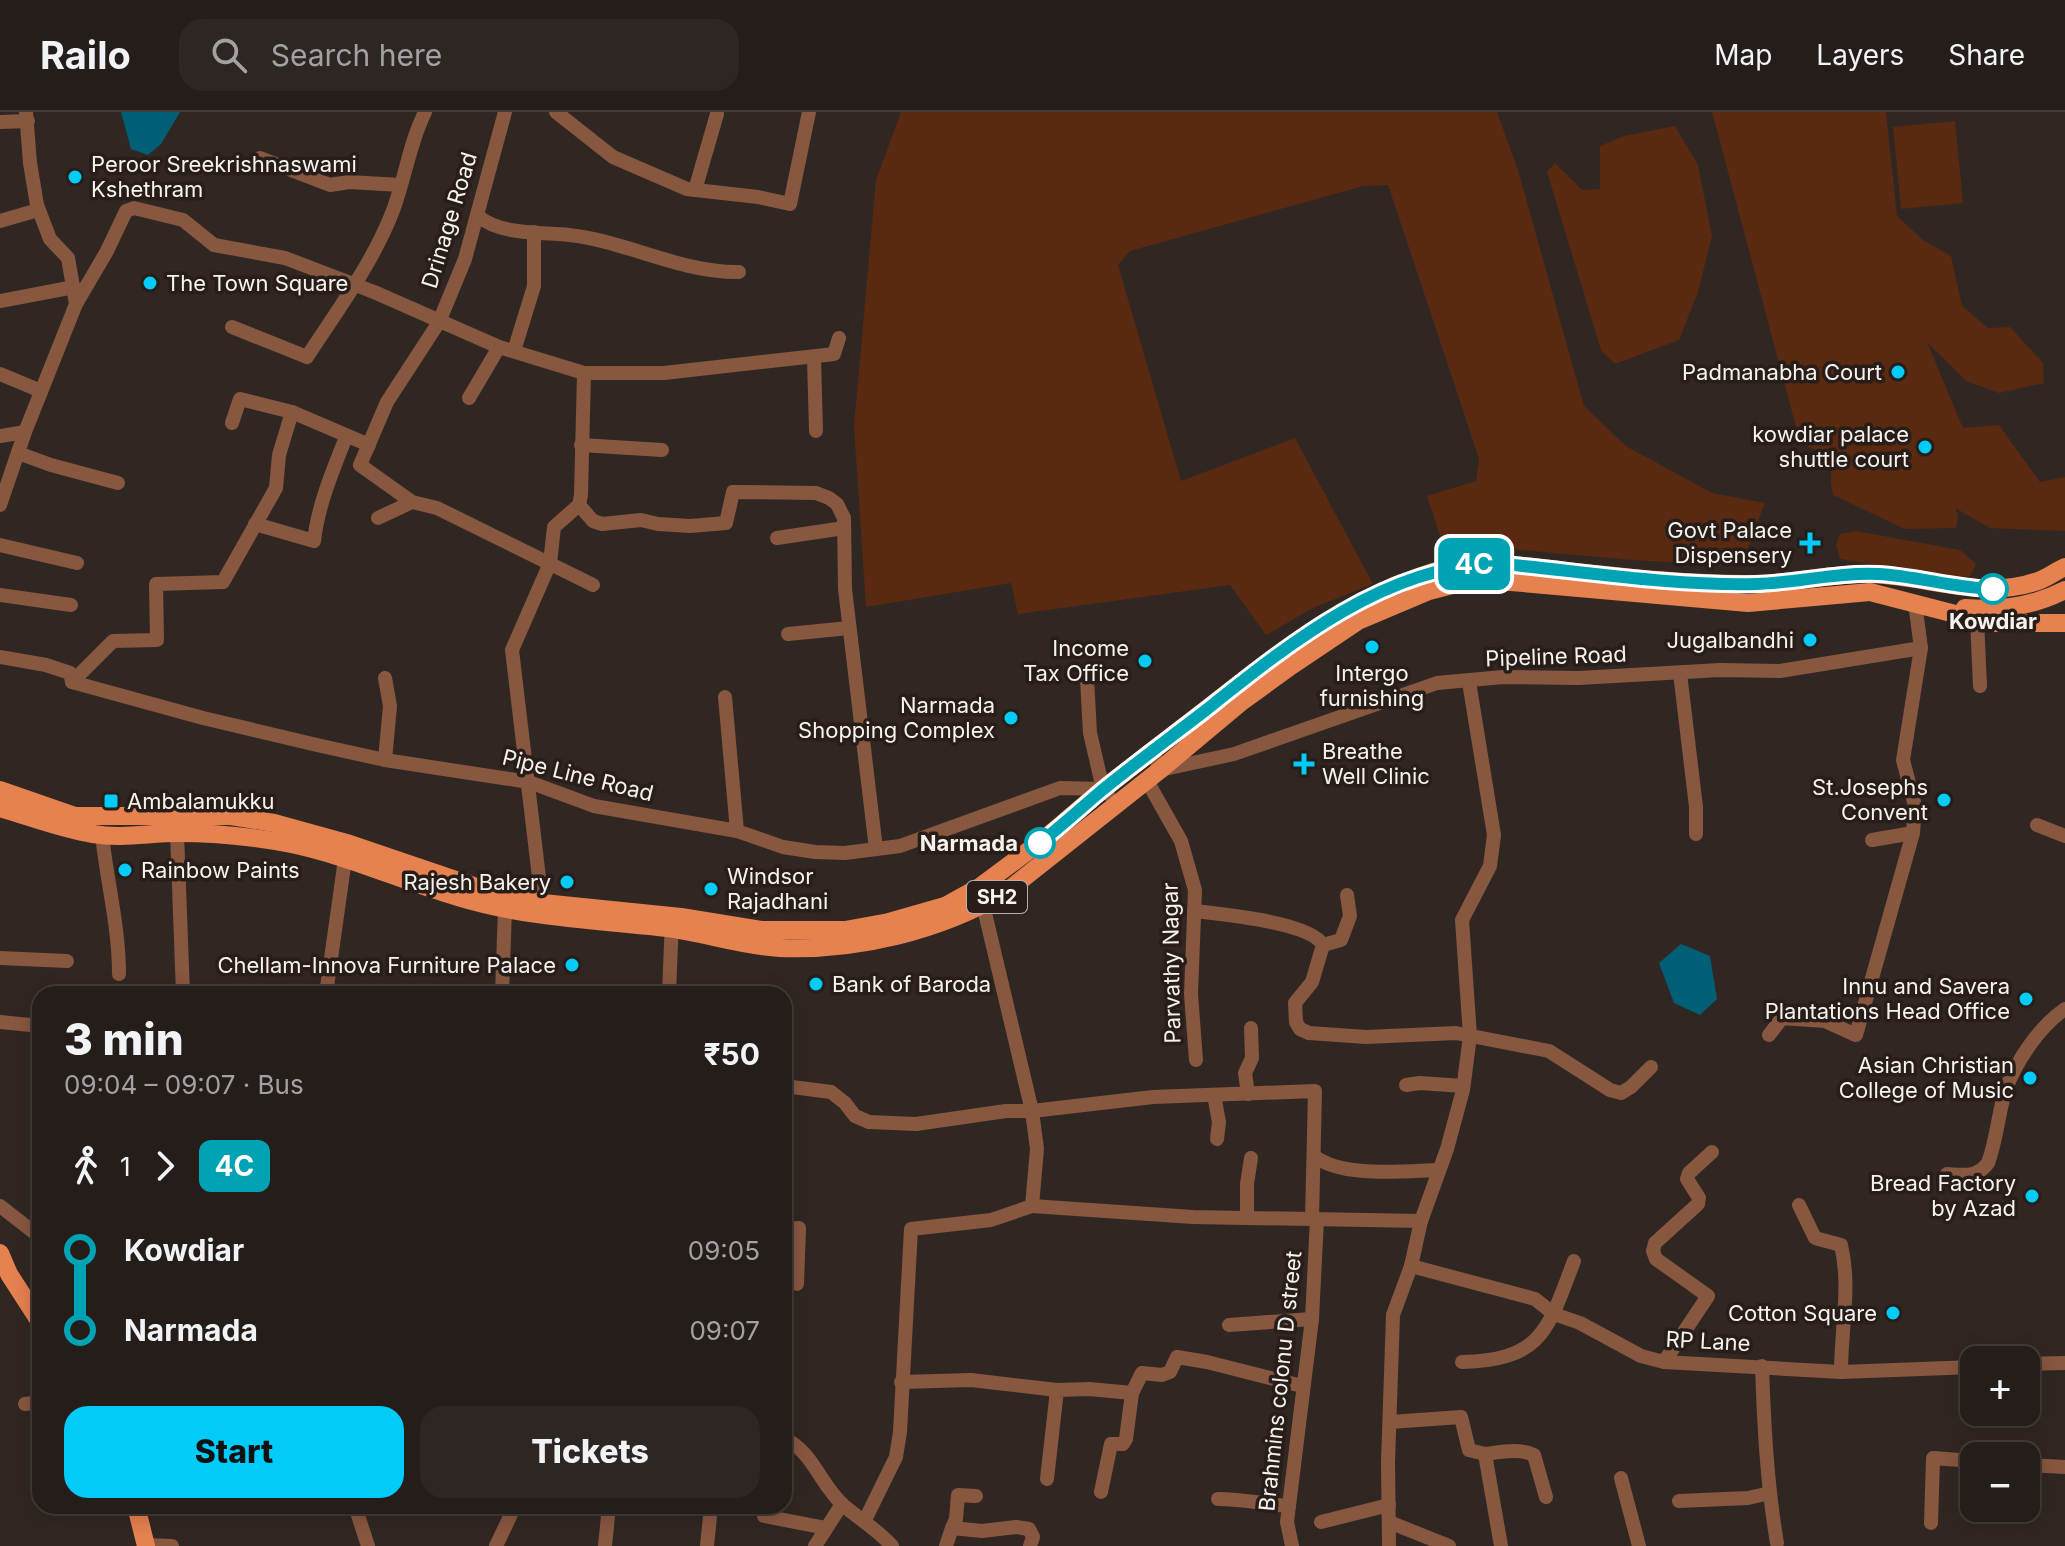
<!DOCTYPE html>
<meta charset="utf-8">
<style>
:root{--surface:#251d1a;--page:#2d2623;--text:#f1f3f6;--muted:#a3a2a2;--line:#423b39;--accent:#00cbf9}
body{margin:0;font-family:Inter,sans-serif;background:var(--page);color:var(--text);height:100vh;display:flex;flex-direction:column;font-size:30px;white-space:nowrap}
*{box-sizing:border-box;margin:0}
p{font-size:26px;color:var(--muted)}
.icon{flex:none;width:44px;height:44px;fill:none;stroke:currentColor;stroke-width:2;stroke-linecap:round;stroke-linejoin:round}
.map{position:relative;flex:1;overflow:hidden}
.drawer{position:absolute;left:32px;top:874px;width:760px;height:528px;display:flex;flex-direction:column;background:var(--surface);border-radius:24px;box-shadow:0 4px 20px #0003,0 0 0 2px var(--line)}
.drawer>*{flex:none}
.badge{padding:0 16px;border-radius:12px;font-size:28px;line-height:52px}
.buttons{position:absolute;left:1960px;top:1234px;display:grid;gap:16px}
.buttons a{display:grid;place-items:center;width:80px;height:80px;border-radius:16px;background:var(--surface);box-shadow:0 4px 20px #0003,0 0 0 2px var(--line);font-size:40px}
.map>.badge{position:absolute;translate:-50% -50%;box-shadow:0 0 0 4px #fff}
.legs{display:flex;align-items:center;gap:12px;height:88px;padding:0 32px;font-size:26px}
.legs p{margin-inline-start:auto}
.overview{display:flex;align-items:center;justify-content:space-between;height:136px;padding:0 32px}
h1{font-size:44px;font-weight:800;line-height:60px}
.primary-button{display:flex;gap:16px;margin-top:auto;padding:16px 32px}
.primary-button a{flex:1;height:92px;border-radius:24px;background:var(--accent);color:#111;font-size:32px;font-weight:800;line-height:92px;text-align:center}
.primary-button a+a{background:var(--page);color:var(--text)}
ul{padding:0 32px;list-style:none}
li{display:flex;align-items:center;gap:28px;height:80px;font-size:30px}
li i{display:grid;place-items:center;width:12px;height:100%;margin:0 10px;background:currentColor}
li i::after{content:'';width:20px;height:20px;margin:-10px;border:6px solid;border-radius:50%;background:var(--surface)}
li p{margin-inline-start:auto}
li:first-child i{background:linear-gradient(#0000 50%,currentColor 0)}
li:last-child i{background:linear-gradient(currentColor 50%,#0000 0)}
header{display:flex;align-items:center;gap:48px;box-sizing:border-box;height:112px;padding:0 40px;background:var(--surface);border-bottom:2px solid var(--line)}
header strong{font-size:38px}
nav{display:flex;gap:44px;margin-inline-start:auto;font-size:28px}
.search{width:560px;height:72px;background:var(--page);display:flex;align-items:center;gap:20px;box-sizing:border-box;padding:0 28px;border-radius:24px;color:var(--muted);font-size:30px}
.map>svg:first-child{display:block}
</style>
<header>
<strong>Railo</strong>
<div class="search"><svg class="icon" aria-label="search" viewBox="0 0 24 24"><circle cx="10" cy="10" r="6"/><path d="M15 15l6 6"/></svg>Search here</div>
<nav><a>Map</a><a>Layers</a><a>Share</a></nav>
</header>
<div class="map">
<svg width="2065" height="1434" viewBox="0 0 2065 1434">
<rect width="100%" height="100%" fill="#312722"/>
<g fill="#592911">
<polygon points="901,0 1497,0 1518,58 1584,294 1626,334 1712,381 1765,391 1741,454 1631,448 1488,435 1447,445 1427,384 1476,369 1479,347 1388,73 1363,74 1130,139 1118,153 1181,369 1295,326 1373,472 1313,496 1266,523 1230,473 1018,502 1011,471 866,495 854,314 876,68"/>
<polygon points="1712,0 1886,0 1897,104 1923,128 1951,144 1962,194 1988,216 2010,215 2043,251 2044,271 1999,281 1966,269 1927,230 1963,316 1999,313 2040,370 2065,365 2065,419 1990,416 1955,396 1958,404 1956,416 1905,417 1833,383 1831,371 1832,347 1800,330"/>
<polygon points="1955,9 1963,91 1901,97 1893,15"/>
<polygon points="1675,14 1698,53 1712,124 1698,180 1679,228 1615,252 1601,238 1547,60 1555,51 1582,78 1600,77 1600,34 1624,24"/>
<polygon points="1856,419 1960,438 1976,452 1970,464 1955,465 1840,447 1836,433 1840,422"/>
</g>
<g fill="#005e75">
<polygon points="121,0 180,0 161,32 148,43 131,37"/>
<polygon points="1681,832 1710,844 1717,887 1700,903 1674,891 1659,851"/>
</g>
<g fill="none" stroke-linecap="round" stroke-linejoin="round">
<g stroke="#885740" stroke-width="14">
<polyline points="505,0 465,147 439,210 387,290 360,353 412,390 437,396 593,473"/>
<polyline points="556,0 613,45 687,77 758,85 790,92 809,0"/>
<polyline points="0,10 28,9"/>
<polyline points="260,46 330,73 349,70 400,73"/>
<polyline points="695,78 717,2"/>
<path d="M478 104C500 123 541 120 569 123 626 129 681 161 739 160"/>
<polyline points="0,109 38,98"/>
<polyline points="0,189 74,175"/>
<polyline points="76,192 107,139 126,99 134,96 183,108 214,133 285,146 374,180 499,235 584,261 664,261 834,242 839,226"/>
<path d="M232 215 307 245C337 199 372 152 392 101 405 68 409 32 425 0"/>
<polyline points="514,239 534,174 534,120"/>
<polyline points="814,246 816,319"/>
<polyline points="0,262 41,279"/>
<polyline points="469,286 499,235"/>
<polyline points="232,311 240,287 292,300 369,333"/>
<polyline points="0,324 25,320"/>
<polyline points="581,333 662,338"/>
<polyline points="18,341 51,353 118,371"/>
<polyline points="0,393 25,320 76,192 68,146 50,127 37,93 30,51 26,0"/>
<polyline points="579,393 593,409 602,412 641,408 658,412 690,414 726,411 733,380 816,381 829,386 837,392 844,406 845,477 876,737"/>
<polyline points="378,406 412,390"/>
<path d="M255 412 314 429C318 393 333 358 346 325"/>
<polyline points="777,426 844,416"/>
<polyline points="0,433 77,451"/>
<polyline points="0,483 71,493"/>
<polyline points="1977,508 1980,574"/>
<polyline points="788,522 849,516"/>
<polyline points="0,545 46,553 70,561 72,570 203,606 317,633 385,648 529,670 594,694 737,719 783,735 815,740 845,741 900,734 1060,676 1103,677"/>
<polyline points="1680,561 1696,695 1696,722"/>
<polyline points="1087,567 1090,621 1103,677 1108,682"/>
<polyline points="72,570 113,529 157,528 156,472 223,470 276,376 279,343 292,300"/>
<polyline points="725,585 737,719"/>
<polyline points="1153,640 1160,658 1234,642 1437,571 1503,565 1579,566 1720,558 1780,559 1921,536"/>
<polyline points="385,648 390,594 385,566"/>
<polyline points="1146,667 1181,729 1195,778 1191,882 1196,948"/>
<polyline points="2037,713 2065,724"/>
<polyline points="177,721 183,882"/>
<path d="M102 723C107 770 119 815 119 862"/>
<polyline points="1872,728 1913,721"/>
<polyline points="543,799 512,538 550,451 554,415 579,393 581,383 584,261"/>
<path d="M1194 799C1220 802 1310 810 1323 833L1312 870 1295 891 1296 910 1300 917 1309 921 1366 925 1456 921 1549 939 1610 978 1621 981 1631 975 1651 955"/>
<polyline points="1323,833 1341,828 1350,804 1347,783"/>
<polyline points="0,846 67,849"/>
<polyline points="326,882 345,747"/>
<polyline points="502,882 505,797"/>
<polyline points="669,882 672,807"/>
<polyline points="0,910 40,914"/>
<polyline points="1769,923 1782,906 1825,909 1856,923 1913,721 1915,694 1903,648 1921,536 1915,491"/>
<polyline points="1406,973 1420,971 1463,974"/>
<polyline points="784,974 831,980 845,991 855,1004 869,1010 916,1012 1006,999 1032,999 1153,985 1315,979 1312,1107"/>
<polyline points="1248,982 1245,961 1252,946 1251,916"/>
<polyline points="1214,983 1219,1010 1217,1027"/>
<path d="M1314 1044C1342 1066 1403 1059 1439 1058"/>
<path d="M1947 1062C1964 1063 1977 1066 1988 1051 1997 1027 1998 1001 2006 977 2016 949 2040 914 2065 897"/>
<path d="M1799 1093 1815 1126 1841 1133C1851 1175 1841 1217 1841 1260"/>
<polyline points="0,1094 40,1125"/>
<polyline points="1032,1094 1193,1105 1421,1109"/>
<polyline points="1247,1106 1247,1072 1251,1046"/>
<polyline points="784,1117 799,1116 797,1172"/>
<polyline points="1411,1154 1535,1187 1554,1202 1580,1211 1641,1244 1664,1250 1841,1260 1974,1255"/>
<polyline points="1229,1213 1312,1207"/>
<path d="M1462 1250C1543 1248 1548 1217 1574 1149"/>
<polyline points="1664,1250 1708,1184 1656,1147 1653,1139 1655,1131 1698,1092 1699,1086 1687,1067 1689,1061 1712,1040"/>
<polyline points="2026,1252 2065,1251"/>
<path d="M1762 1254C1764 1313 1767 1372 1777 1431"/>
<polyline points="901,1270 971,1268 1057,1278"/>
<polyline points="25,1292 40,1290"/>
<polyline points="1390,1310 1461,1305 1469,1338 1485,1342"/>
<path d="M784 1326C813 1340 820 1372 843 1393 859 1407 877 1417 892 1434"/>
<polyline points="2026,1353 2065,1355"/>
<polyline points="1621,1366 1639,1434"/>
<polyline points="1047,1367 1057,1278 1089,1277 1132,1281"/>
<polyline points="1101,1380 1111,1332 1123,1332 1126,1327 1132,1281 1142,1261 1162,1263 1170,1260 1177,1245 1207,1250 1302,1274"/>
<path d="M1218 1387C1243 1387 1264 1392 1289 1394"/>
<polyline points="1679,1389 1748,1386 1770,1381"/>
<polyline points="355,1394 368,1434"/>
<polyline points="764,1404 826,1416"/>
<polyline points="865,1408 896,1345 900,1320 911,1117 991,1108 1032,1094 1037,1037 1032,999 981,784"/>
<polyline points="1321,1410 1389,1393"/>
<polyline points="1389,1410 1449,1434"/>
<polyline points="1931,1411 1933,1346 1974,1349"/>
<polyline points="952,1416 956,1407 958,1383 976,1384"/>
<polyline points="146,1433 172,1434"/>
<polyline points="496,1434 515,1394"/>
<polyline points="605,1434 609,1394"/>
<polyline points="707,1434 711,1394"/>
<polyline points="815,1434 842,1392"/>
<polyline points="946,1434 952,1416 982,1419 1016,1415 1029,1417 1033,1425 1030,1434"/>
<polyline points="1292,1434 1287,1410 1312,1207 1317,1107"/>
<polyline points="1389,1434 1388,1350 1393,1203 1411,1154 1421,1109 1447,1037 1463,978 1470,924 1462,808 1490,754 1494,723 1469,570"/>
<path d="M1501 1434 1485 1342C1501 1340 1519 1336 1534 1343L1546 1385"/>
</g>
<g stroke="#e68150" stroke-width="18">
<path d="M1965 496C2000 499 2034 494 2065 478"/>
<path d="M0 678 75 704H231L274 711 350 732 503 784 543 791 681 805 761 818H845L889 810 945 794 981 774 1043 728 1103 677 1256 559 1319 514 1394 474 1433 460 1464 452 1493 451C1580 459 1667 473 1754 472 1793 472 1831 461 1869 462 1926 463 1982 489 2038 469 2047 466 2056 459 2065 455"/>
<path d="M0 696C31 705 61 717 93 722 122 727 149 721 177 721 214 721 255 725 291 732 349 744 402 769 458 785 527 806 596 808 667 816 705 821 742 834 780 836 857 839 940 819 1006 780L1160 658 1240 591 1291 554 1358 509 1429 479 1472 468 1511 470 1748 491 1870 480 1990 511H2065"/>
<polyline points="0,1141 9,1162 40,1210"/>
<polyline points="136,1394 146,1434"/>
</g>
</g>
<g fill="none" stroke-linecap="round" stroke-linejoin="round">
<g stroke="#fff" stroke-width="18">
<path id="line-1" d="M1040 731C1060 715 1080 697 1100 680 1134 652 1171 625 1206 598 1289 532 1382 456 1493 451 1580 459 1669 474 1756 472 1797 471 1837 460 1878 462 1917 464 1954 476 1993 477"/>
</g>
<use href="#line-1" stroke="#00a3b4" stroke-width="12"/>
</g>
<g fill="#00cbf9" stroke="#271d19" stroke-width="3">
<circle cx="75" cy="65" r="8"/>
<circle cx="150" cy="171" r="8"/>
<circle cx="1898" cy="260" r="8"/>
<circle cx="1925" cy="335" r="8"/>
<path d="M1806 419h8v8h8v8h-8v8h-8v-8h-8v-8h8z"/>
<circle cx="1810" cy="528" r="8"/>
<circle cx="1372" cy="535" r="8"/>
<circle cx="1145" cy="549" r="8"/>
<circle cx="1011" cy="606" r="8"/>
<path d="M1300 640h8v8h8v8h-8v8h-8v-8h-8v-8h8z"/>
<circle cx="1944" cy="688" r="8"/>
<rect x="103" y="681" width="16" height="16" rx="4"/>
<circle cx="125" cy="758" r="8"/>
<circle cx="567" cy="770" r="8"/>
<circle cx="711" cy="777" r="8"/>
<circle cx="572" cy="853" r="8"/>
<circle cx="816" cy="872" r="8"/>
<circle cx="2026" cy="887" r="8"/>
<circle cx="2030" cy="966" r="8"/>
<circle cx="2032" cy="1084" r="8"/>
<circle cx="1893" cy="1201" r="8"/>
</g>
<g fill="#fff" stroke="#00a3b4" stroke-width="4">
<circle cx="1993" cy="477" r="14"/>
<circle cx="1040" cy="731" r="14"/>
</g>
<g text-anchor="middle" dominant-baseline="central" stroke-width="7" stroke-linejoin="round" paint-order="stroke">
<rect fill="#271d19" stroke="#b9b1ae" stroke-width="2" x="967" y="769" width="60" height="32" rx="6"/>
<g font-size="20" font-weight="bold" fill="#f8f1ee">
<text x="997" y="785">SH2</text>
</g>
<g font-size="22" fill="#f8f1ee" stroke="#271d19" text-anchor="end">
<text x="91" y="52" text-anchor="start">Peroor Sreekrishnaswami<tspan x="91" dy="25">Kshethram</tspan></text>
<text x="166" y="171" text-anchor="start">The Town Square</text>
<text x="1882" y="260">Padmanabha Court</text>
<text x="1909" y="322">kowdiar palace<tspan x="1909" dy="25">shuttle court</tspan></text>
<text x="1792" y="418">Govt Palace<tspan x="1792" dy="25">Dispensery</tspan></text>
<text x="1794" y="528">Jugalbandhi</text>
<text x="1129" y="536">Income<tspan x="1129" dy="25">Tax Office</tspan></text>
<text x="1372" y="561" text-anchor="middle">Intergo<tspan x="1372" dy="25">furnishing</tspan></text>
<text x="995" y="593">Narmada<tspan x="995" dy="25">Shopping Complex</tspan></text>
<text x="1322" y="639" text-anchor="start">Breathe<tspan x="1322" dy="25">Well Clinic</tspan></text>
<text x="1928" y="675">St.Josephs<tspan x="1928" dy="25">Convent</tspan></text>
<text x="127" y="689" text-anchor="start">Ambalamukku</text>
<text x="141" y="758" text-anchor="start">Rainbow Paints</text>
<text x="727" y="764" text-anchor="start">Windsor<tspan x="727" dy="25">Rajadhani</tspan></text>
<text x="551" y="770">Rajesh Bakery</text>
<text x="556" y="853">Chellam-Innova Furniture Palace</text>
<text x="832" y="872" text-anchor="start">Bank of Baroda</text>
<text x="2010" y="874">Innu and Savera<tspan x="2010" dy="25">Plantations Head Office</tspan></text>
<text x="2014" y="953">Asian Christian<tspan x="2014" dy="25">College of Music</tspan></text>
<text x="2016" y="1071">Bread Factory<tspan x="2016" dy="25">by Azad</tspan></text>
<text x="1877" y="1201">Cotton Square</text>
</g>
<g font-size="22" fill="#f8f1ee" stroke="#271d19">
<text transform="translate(449 108) rotate(-73)">Drinage Road</text>
<text transform="translate(1556 544) rotate(-2)">Pipeline Road</text>
<text transform="translate(578 663) rotate(14)">Pipe Line Road</text>
<text transform="translate(1171 851) rotate(-91)">Parvathy Nagar</text>
<text transform="translate(1708 1229) rotate(3)">RP Lane</text>
<text transform="translate(1280 1269) rotate(-84)">Brahmins colonu D street</text>
</g>
<g font-size="22" font-weight="bold" fill="#f8f1ee" stroke="#271d19">
<text x="1993" y="509">Kowdiar</text>
<text x="1018" y="731" text-anchor="end">Narmada</text>
</g>
</g>
</svg>
<div class="buttons">
<a>+</a>
<a>−</a>
</div>
<b class="badge" style="left:1474px;top:452px;background:#00a3b4;color:#fff">4C</b>
<section class="drawer">
<div class="overview"><div><h1>3 min</h1><p>09:04 – 09:07 · Bus</p></div><b>₹50</b></div>
<div class="legs"><svg class="icon" aria-label="walk" viewBox="0 0 24 24"><circle cx="13" cy="4" r="2"/><path d="M13 8l-2 6 4 7M11 14l-3 7M7 12l3-4h3l4 4"/></svg>1<svg class="icon" aria-label="forward" viewBox="0 0 24 24"><path d="M9 5l7 7-7 7"/></svg><b class="badge" style="background:#00a3b4;color:#fff">4C</b></div>
<ul>
<li><i style="color:#00a3b4"></i><b>Kowdiar</b><p>09:05</p></li>
<li><i style="color:#00a3b4"></i><b>Narmada</b><p>09:07</p></li>
</ul>
<div class="primary-button"><a>Start</a><a>Tickets</a></div>
</section>
</div>
